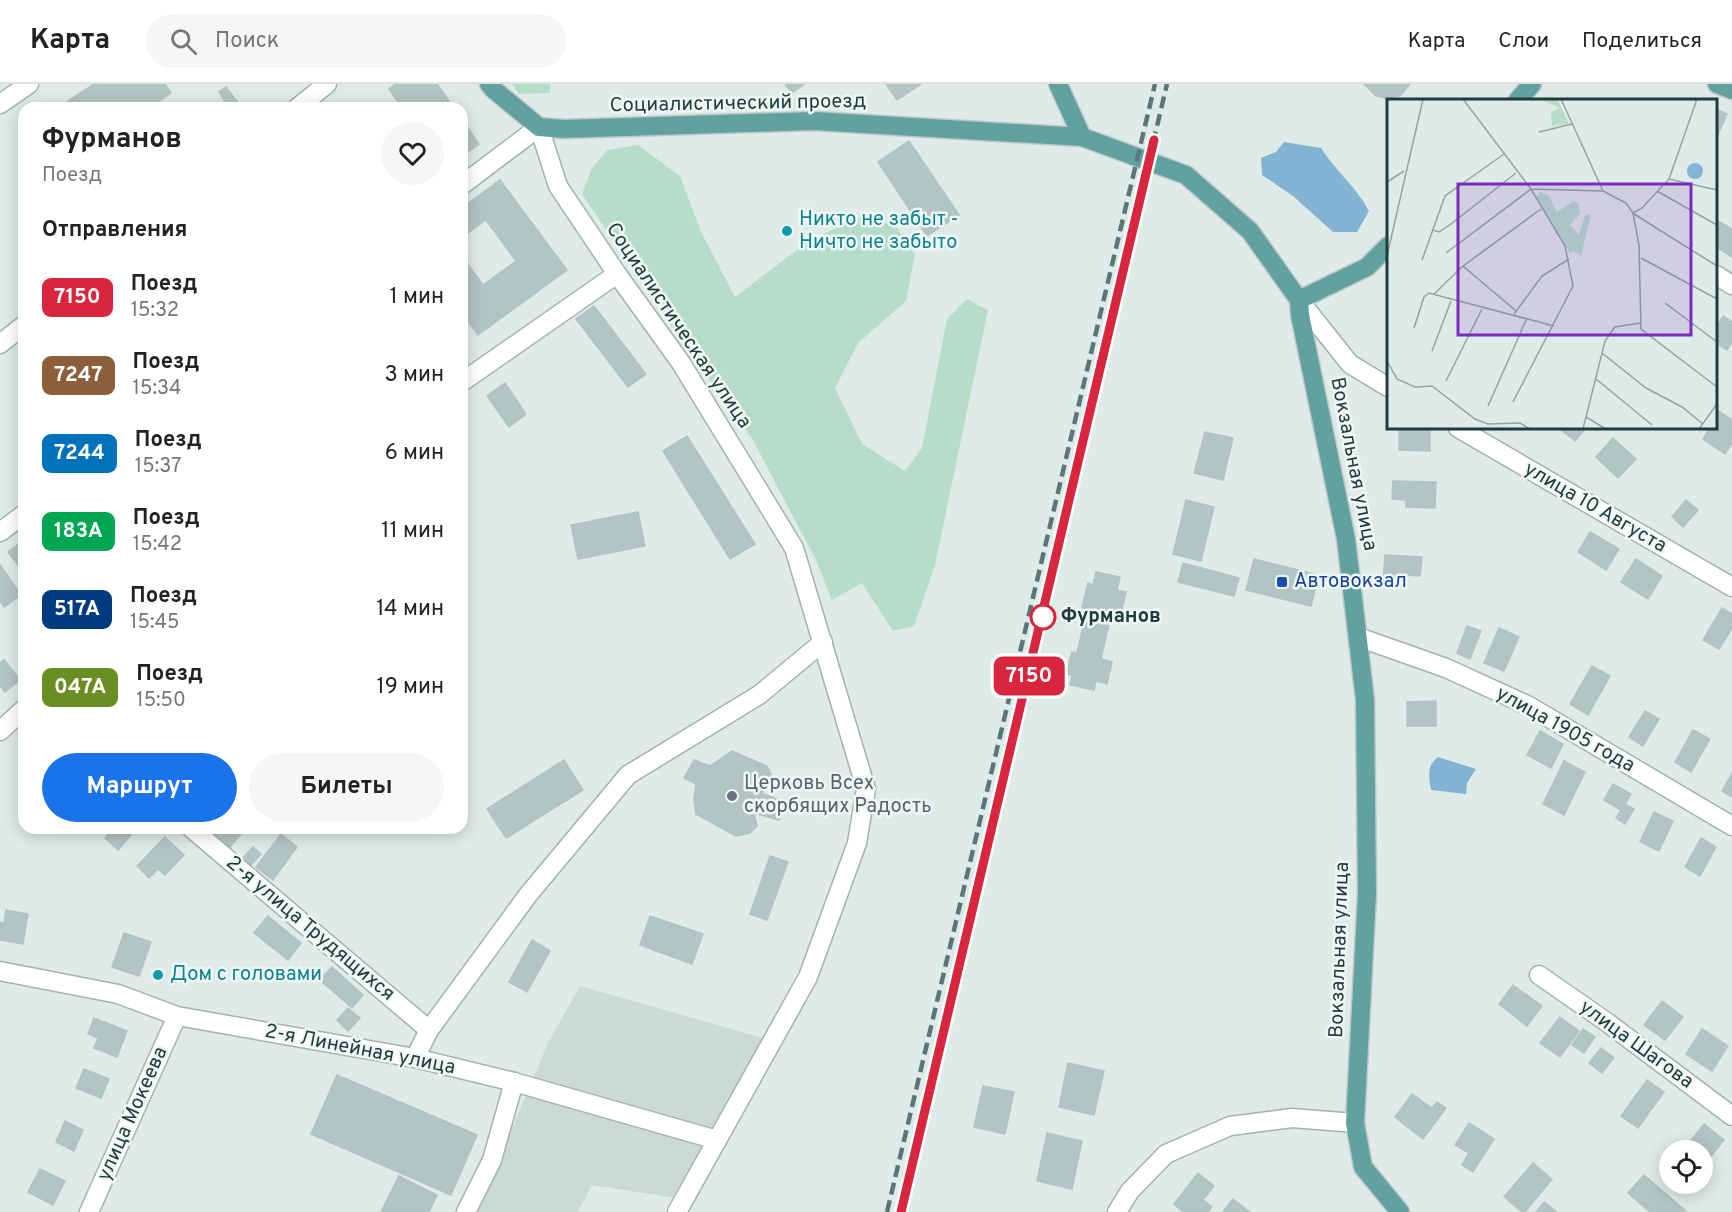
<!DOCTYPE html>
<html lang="ru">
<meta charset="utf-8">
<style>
:root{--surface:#fff;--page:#f6f6f6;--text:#222;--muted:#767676;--line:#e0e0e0;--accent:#1a73e8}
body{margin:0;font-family:Overpass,sans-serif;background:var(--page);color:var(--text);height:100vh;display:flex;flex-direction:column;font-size:22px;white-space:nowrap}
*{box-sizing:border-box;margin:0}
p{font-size:20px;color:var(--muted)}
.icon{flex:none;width:33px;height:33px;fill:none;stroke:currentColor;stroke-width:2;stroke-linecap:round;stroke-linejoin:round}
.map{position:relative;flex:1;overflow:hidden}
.details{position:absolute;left:18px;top:18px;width:450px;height:732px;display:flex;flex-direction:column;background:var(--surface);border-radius:18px;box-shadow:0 3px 15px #0003}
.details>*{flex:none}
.badge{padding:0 12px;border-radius:9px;font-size:21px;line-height:39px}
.fabs{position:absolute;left:1659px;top:1056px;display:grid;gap:12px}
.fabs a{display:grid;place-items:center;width:54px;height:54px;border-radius:50%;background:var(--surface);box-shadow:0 3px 15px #0003;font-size:30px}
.map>.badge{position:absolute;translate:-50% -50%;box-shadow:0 0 0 3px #fff}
h2{padding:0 24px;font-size:22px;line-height:54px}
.round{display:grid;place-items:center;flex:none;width:63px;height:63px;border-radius:32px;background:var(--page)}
.summary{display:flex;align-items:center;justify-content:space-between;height:102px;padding:0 24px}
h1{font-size:28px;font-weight:700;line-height:45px}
.button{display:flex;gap:12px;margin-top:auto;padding:12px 24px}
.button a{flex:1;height:69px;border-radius:36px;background:var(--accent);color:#fff;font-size:24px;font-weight:700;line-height:69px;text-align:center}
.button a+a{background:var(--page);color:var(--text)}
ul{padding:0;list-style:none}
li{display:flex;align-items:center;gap:18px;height:78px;padding:0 24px}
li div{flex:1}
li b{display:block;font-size:22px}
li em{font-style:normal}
li .badge{min-width:66px;font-weight:700;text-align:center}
header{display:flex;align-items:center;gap:36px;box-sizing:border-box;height:84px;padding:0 30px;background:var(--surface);border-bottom:2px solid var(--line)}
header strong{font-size:28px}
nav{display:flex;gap:33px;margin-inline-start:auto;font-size:21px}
.search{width:420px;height:54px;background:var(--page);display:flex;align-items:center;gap:15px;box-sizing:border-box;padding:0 21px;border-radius:33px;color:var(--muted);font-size:22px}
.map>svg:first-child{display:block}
</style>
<header>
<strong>Карта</strong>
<div class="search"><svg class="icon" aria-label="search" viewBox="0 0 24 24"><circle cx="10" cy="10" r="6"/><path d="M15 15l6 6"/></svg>Поиск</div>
<nav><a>Карта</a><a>Слои</a><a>Поделиться</a></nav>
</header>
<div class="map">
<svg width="1732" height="1128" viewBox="0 0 1732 1128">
<rect width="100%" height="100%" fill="#deebe8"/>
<polygon fill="#ccdad7" points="580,902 763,954 696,1117 592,1101 578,1128 477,1128 548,959"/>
<g fill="#b6ddc9">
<polygon points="512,0 550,0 550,9 519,10"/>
<polygon points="638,61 680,92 701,148 735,213 809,157 866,130 896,143 915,170 906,217 858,259 835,304 862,360 905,387 922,364 947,235 967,215 988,226 935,481 914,542 893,547 862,499 832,516 816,476 753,356 677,250 582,110 592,84 607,66"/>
</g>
<g fill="#83b4d3">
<path d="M1284 58 1321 64C1336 87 1356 103 1369 127L1357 148H1333L1293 112 1262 91 1261 74 1276 68Z"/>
<path d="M1438 673 1476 685 1467 699 1466 710 1431 706C1429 693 1426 682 1438 673Z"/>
</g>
<g fill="#b3c5c2" stroke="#b1c4c1" stroke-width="1.5">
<polygon points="94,0 165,0 171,9 149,24 72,24 68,17"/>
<polygon points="396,0 437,0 454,24 402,24 389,5"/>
<polygon points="785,0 804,0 792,9"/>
<polygon points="886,0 921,0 897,16"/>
<polygon points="1364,0 1410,0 1401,11 1387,15 1375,11"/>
<polygon points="226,3 242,24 216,24 225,17 219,8"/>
<polygon points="1716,25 1727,30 1717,53 1716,52"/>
<polygon points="462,35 479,60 462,72"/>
<polygon points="909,57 959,131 927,152 878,78"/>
<polygon points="500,96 567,186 478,251 462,229 462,172 483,201 516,177 486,136 462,153 462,124"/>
<polygon points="1718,137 1732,145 1732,173 1716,163 1716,142"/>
<polygon points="594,222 646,290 628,303 576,235"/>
<polygon points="1723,232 1732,238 1732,258 1727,266 1716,259 1716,245"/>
<polygon points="505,299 526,330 509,343 487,312"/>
<polygon points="1716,325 1732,336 1732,359 1725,370 1703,355 1710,344 1716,344"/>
<polygon points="1559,344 1586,344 1575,357"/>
<polygon points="1399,347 1430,347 1430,367 1399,366"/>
<polygon points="1205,348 1233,354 1223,396 1194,389"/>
<polygon points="687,352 755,460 730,475 663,367"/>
<polygon points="1613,354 1636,375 1618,394 1596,373"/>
<polygon points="1393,397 1436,398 1435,424 1406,423 1406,416 1392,415"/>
<polygon points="1186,416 1214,423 1201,477 1173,470"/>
<polygon points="1686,416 1698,426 1683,443 1672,433"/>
<polygon points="638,428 645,462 578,475 571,441"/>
<polygon points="1590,448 1619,465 1606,486 1578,468"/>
<polygon points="21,458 24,462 24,489 8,468"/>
<polygon points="1385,471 1422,473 1420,492 1405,491 1404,501 1383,499"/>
<polygon points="1254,475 1319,491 1311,522 1246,506"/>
<polygon points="1636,475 1662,492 1648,515 1621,498"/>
<polygon points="1183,479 1239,494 1234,512 1178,498"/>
<polygon points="0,481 21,511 4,523 0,517"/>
<polygon points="1096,488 1120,493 1117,506 1126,508 1120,533 1111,531 1101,575 1112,578 1107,600 1096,597 1094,606 1070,601 1072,591 1066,590 1072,568 1077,569 1087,525 1082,524 1088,499 1093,501"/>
<polygon points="1722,524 1732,530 1732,544 1719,565 1703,556"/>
<polygon points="1467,542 1481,547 1470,575 1457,569"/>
<polygon points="1499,544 1519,553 1504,587 1484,579"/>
<polygon points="4,576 20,596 5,608 0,602 0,579"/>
<polygon points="1592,582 1610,592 1588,631 1570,620"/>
<polygon points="1436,617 1436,642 1407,642 1407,618"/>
<polygon points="1645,627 1659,635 1643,662 1629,653"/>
<polygon points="1693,646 1710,655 1691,688 1675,678"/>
<polygon points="1540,647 1563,660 1551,684 1527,671"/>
<polygon points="732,667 767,682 772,692 770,702 761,709 787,719 779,736 754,729 757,742 750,749 736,752 696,730 694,715 696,700 684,694 694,676 710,682"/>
<polygon points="564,676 583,706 506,754 487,725"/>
<polygon points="1564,677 1585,688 1564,731 1543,720"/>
<polygon points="1732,689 1732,713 1722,707"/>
<polygon points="1613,700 1631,710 1625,720 1634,725 1625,740 1616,734 1621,726 1604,716"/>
<polygon points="1654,728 1673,737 1659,767 1640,758"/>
<polygon points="109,744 123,744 131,751 118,766 105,754 112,746"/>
<polygon points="212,744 246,744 230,763 210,747"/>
<polygon points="281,750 297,763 273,796 256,783"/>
<polygon points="165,753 184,771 165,791 158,785 149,794 137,782"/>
<polygon points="1701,754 1716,763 1700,792 1685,783"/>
<polygon points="253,763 261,770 249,783 241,776"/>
<polygon points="770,772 788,778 767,836 750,830"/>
<polygon points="6,826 28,830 23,860 0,856 0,838 4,839"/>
<polygon points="268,832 301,859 288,876 254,849"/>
<polygon points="650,832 703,850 692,880 640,861"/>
<polygon points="124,849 151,858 139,892 112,883"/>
<polygon points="532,856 550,867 527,908 509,898"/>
<polygon points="332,883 363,911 352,924 320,896"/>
<polygon points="1513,901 1542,922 1527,942 1499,920"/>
<polygon points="1662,917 1683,933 1665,956 1644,941"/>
<polygon points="348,924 360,934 348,947 337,936"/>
<polygon points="1560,933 1579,947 1560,973 1540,959"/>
<polygon points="94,934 127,947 117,973 94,964 98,954 88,950"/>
<polygon points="1583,945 1595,953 1584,969 1572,961"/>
<polygon points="1702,945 1728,962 1712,987 1686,970"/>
<polygon points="1601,964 1614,974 1602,989 1589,979"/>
<polygon points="1068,979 1104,987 1094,1031 1059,1023"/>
<polygon points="84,985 109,995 101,1014 76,1004"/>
<polygon points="337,991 477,1051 451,1111 311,1050"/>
<polygon points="1647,996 1664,1008 1638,1044 1621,1032"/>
<polygon points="983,1002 1014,1008 1005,1050 974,1043"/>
<polygon points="1412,1010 1432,1024 1437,1018 1446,1024 1423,1055 1395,1033"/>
<polygon points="65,1037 83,1046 74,1067 56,1058"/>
<polygon points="1469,1039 1494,1055 1473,1088 1462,1081 1469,1069 1455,1061"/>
<polygon points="1704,1040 1724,1056 1708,1076 1702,1071 1702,1066 1683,1066"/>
<polygon points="1047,1049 1082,1057 1072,1105 1037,1097"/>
<polygon points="1533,1079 1552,1095 1525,1128 1522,1128 1504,1113"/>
<polygon points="40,1085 65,1097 53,1121 28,1108"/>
<polygon points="1198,1089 1214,1102 1203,1116 1212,1123 1208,1128 1183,1128 1174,1120"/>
<polygon points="1644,1091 1687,1128 1650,1128 1628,1109"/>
<polygon points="399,1092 437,1111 429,1128 381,1128"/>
<polygon points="1233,1115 1250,1128 1223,1128"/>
<polygon points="1544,1118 1556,1127 1556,1128 1536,1128"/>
</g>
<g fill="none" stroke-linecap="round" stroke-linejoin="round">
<g stroke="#a1b3b0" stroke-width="21">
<g id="minor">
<polyline points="0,20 29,0"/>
<polyline points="297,24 327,0"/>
<polyline points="462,101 539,43 558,102 617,190 681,279 794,464 866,705 857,759 808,893 677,1128"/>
<polyline points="1716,191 1732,201"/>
<polyline points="1299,216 1350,280 1388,303"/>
<polyline points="0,260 24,241"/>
<polyline points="462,298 617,190"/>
<polyline points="1458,344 1732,503"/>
<polyline points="0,448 24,430"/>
<polyline points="1358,553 1446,584 1529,622 1732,742"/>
<polyline points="0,647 24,625"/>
<polyline points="191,744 429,946"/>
<polyline points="0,887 118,910 177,932 415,974 514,998 717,1056"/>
<polyline points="1539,891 1608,939 1732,1032"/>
<polyline points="415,974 429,946 528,811 628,691 759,611 823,558"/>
<polyline points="89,1128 177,932"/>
<polyline points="466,1128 492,1076 514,998"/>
<polyline points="1117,1128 1130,1107 1166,1070 1230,1042 1292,1034 1355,1039"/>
</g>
</g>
<g stroke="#c0c8c8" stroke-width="21">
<g id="major">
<polyline points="489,0 493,5 539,43 564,45 814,37 1082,53 1186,91 1250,147 1299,216 1300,231 1346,455 1365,616 1367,809 1355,1039 1363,1083 1400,1128"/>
<polyline points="1058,0 1082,53"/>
<polyline points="1717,0 1732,6"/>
<polyline points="1518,16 1532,0"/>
<polyline points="1299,216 1367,183 1388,162"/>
</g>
</g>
<use href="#minor" stroke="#fff" stroke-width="18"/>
<use href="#major" stroke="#61a2a1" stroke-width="18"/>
<g stroke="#597776" stroke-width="4.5" stroke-dasharray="12 6" stroke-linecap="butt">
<polyline points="887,1128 1155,0"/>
<polyline points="901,1128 1167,0"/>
</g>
</g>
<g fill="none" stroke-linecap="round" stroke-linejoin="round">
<g stroke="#fff" stroke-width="14">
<polyline id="line" points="901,1128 1154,56"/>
</g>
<use href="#line" stroke="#d7263d" stroke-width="9"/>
</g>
<g fill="#0f9aa8" stroke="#eff7f5" stroke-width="2">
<circle cx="787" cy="147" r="6"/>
<circle cx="158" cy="891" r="6"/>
</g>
<rect fill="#1a4fb4" stroke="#eff7f5" stroke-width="2" x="1276" y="492" width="12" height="12" rx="3"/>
<circle fill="#fff" stroke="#d7263d" stroke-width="3" cx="1043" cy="533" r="12"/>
<circle fill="#6b7280" stroke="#eff7f5" stroke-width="2" cx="732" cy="712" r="6"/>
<g text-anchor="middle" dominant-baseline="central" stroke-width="5" stroke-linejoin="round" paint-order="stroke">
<g font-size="20" fill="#1f3b3a" stroke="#eff7f5">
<text transform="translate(738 20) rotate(-1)">Социалистический проезд</text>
<text transform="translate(678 242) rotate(56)">Социалистическая улица</text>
<text transform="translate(1353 380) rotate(79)">Вокзальная улица</text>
<text transform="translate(1595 424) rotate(30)">улица 10 Августа</text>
<text transform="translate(1565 646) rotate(29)">улица 1905 года</text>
<text transform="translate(310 845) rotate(40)">2-я улица Трудящихся</text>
<text transform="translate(1340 866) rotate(-88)">Вокзальная улица</text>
<text transform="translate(1636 961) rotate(36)">улица Шагова</text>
<text transform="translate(360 966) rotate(11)">2-я Линейная улица</text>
<text transform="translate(133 1030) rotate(-66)">улица Мокеева</text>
</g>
<g font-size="20" fill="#0d838f" stroke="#eff7f5" text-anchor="start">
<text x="799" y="136">Никто не забыт -<tspan x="799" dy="23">Ничто не забыто</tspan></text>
<text x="170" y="891">Дом с головами</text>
</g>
<g font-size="20" fill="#164399" stroke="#eff7f5" text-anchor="start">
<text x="1294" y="498">Автовокзал</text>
</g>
<g font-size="20" font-weight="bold" fill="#1f3b3a" stroke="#eff7f5" text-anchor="start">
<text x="1061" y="533">Фурманов</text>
</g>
<g font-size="20" fill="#5b616d" stroke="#eff7f5" text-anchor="start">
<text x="744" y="700">Церковь Всех<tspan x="744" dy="23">скорбящих Радость</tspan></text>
</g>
</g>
<g transform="translate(1387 15)">
<rect width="330" height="330" fill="#deebe8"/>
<path d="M153 0H170L182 25 165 27 164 13 173 9ZM153 93 162 97 170 113 187 102 191 104 193 114 183 126 192 136 198 116 204 115 194 157 187 152 183 154 149 99Z" fill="#b6ddc9"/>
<path d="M300 72a8 8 0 1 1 16 0a8 8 0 1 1-16 0Z" fill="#83b4d3"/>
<path fill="none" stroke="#92a5a2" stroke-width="1.5" d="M76 0 144 90 216 92 239 104 246 114 252 146 254 230 330 288M174 0 216 92M152 33 185 25M282 80 310 0M0 83 17 72M270 92 330 126M246 114 255 109 282 80 330 91M247 115 330 167M46 131 52 133 64 125 129 74M59 154 144 90 178 147 186 187 126 303M0 157 36 0M254 159 330 200M35 161 58 97 117 55M76 167 129 212M47 195 76 167 154 110M278 204 330 243M127 215 155 177 182 160M27 229 37 198 42 194 167 227M45 252 64 202M215 254 259 289 295 308 316 325M0 262 10 280 28 288 45 287 88 320 101 325 133 324 143 330M209 280 265 326M59 282 95 210M101 307 140 219M199 318 219 330M196 330 218 242 228 228 253 224M312 330 330 305"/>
<path fill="#7b2cbf" fill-opacity="0.15" stroke="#7b2cbf" stroke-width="3" d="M71 85H304V236H71Z"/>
<rect width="330" height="330" fill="none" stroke="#1f3b3a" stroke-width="3"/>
</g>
</svg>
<div class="fabs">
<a><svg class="icon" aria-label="locate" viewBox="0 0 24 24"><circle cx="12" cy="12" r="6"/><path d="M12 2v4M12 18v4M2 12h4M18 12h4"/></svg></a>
</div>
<b class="badge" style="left:1029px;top:592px;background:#d7263d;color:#fff">7150</b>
<section class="details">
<div class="summary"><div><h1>Фурманов</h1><p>Поезд</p></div><a class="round"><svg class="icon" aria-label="heart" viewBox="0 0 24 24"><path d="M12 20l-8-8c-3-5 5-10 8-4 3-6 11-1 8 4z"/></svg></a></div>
<h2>Отправления</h2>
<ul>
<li><span class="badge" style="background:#d7263d;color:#fff">7150</span><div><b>Поезд</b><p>15:32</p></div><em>1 мин</em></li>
<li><span class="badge" style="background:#8b5e3c;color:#fff">7247</span><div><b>Поезд</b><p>15:34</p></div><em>3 мин</em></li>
<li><span class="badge" style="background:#0072bc;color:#fff">7244</span><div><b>Поезд</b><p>15:37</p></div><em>6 мин</em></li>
<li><span class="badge" style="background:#00a651;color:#fff">183А</span><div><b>Поезд</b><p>15:42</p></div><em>11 мин</em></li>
<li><span class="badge" style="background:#003b80;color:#fff">517А</span><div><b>Поезд</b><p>15:45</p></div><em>14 мин</em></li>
<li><span class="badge" style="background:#6b8e23;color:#fff">047А</span><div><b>Поезд</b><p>15:50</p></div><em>19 мин</em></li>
</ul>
<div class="button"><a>Маршрут</a><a>Билеты</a></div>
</section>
</div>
